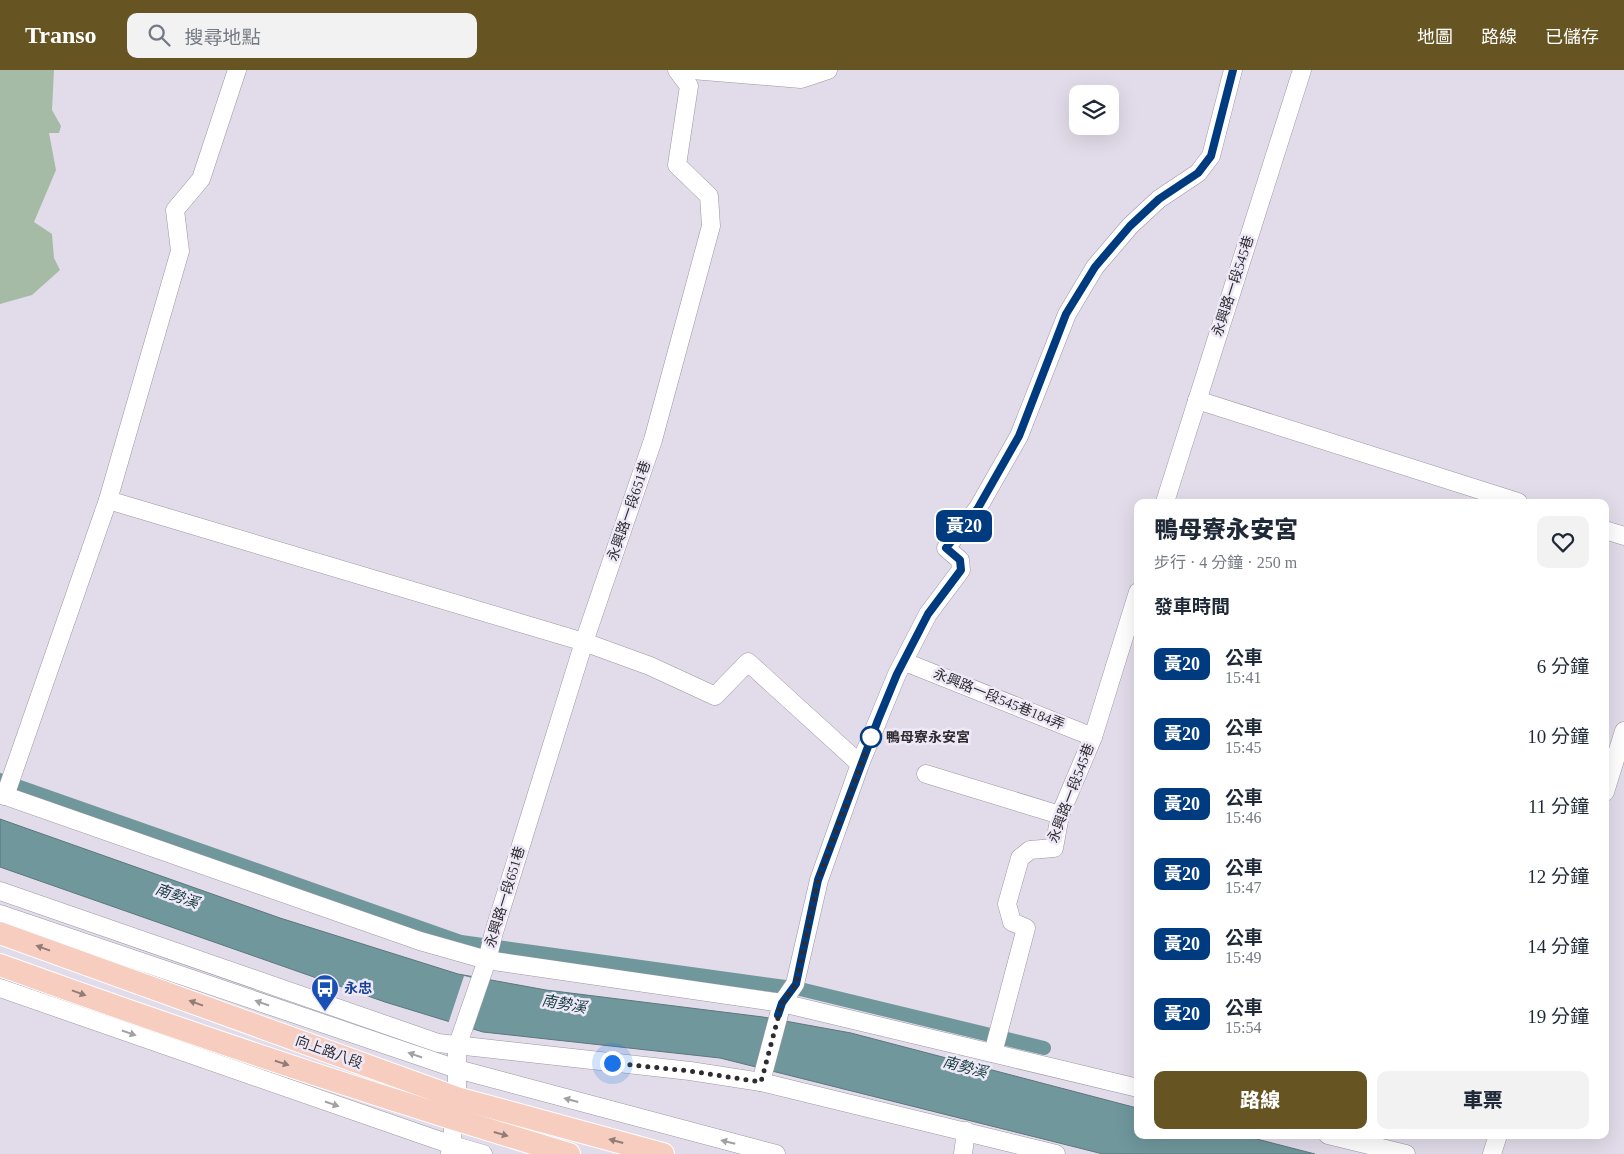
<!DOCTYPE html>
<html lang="zh-TW">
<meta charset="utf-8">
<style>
:root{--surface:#fff;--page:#f2f2f3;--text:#1f2937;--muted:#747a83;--accent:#665422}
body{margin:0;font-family:"Times New Roman","Noto Sans TC",serif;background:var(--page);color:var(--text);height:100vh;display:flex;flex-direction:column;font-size:19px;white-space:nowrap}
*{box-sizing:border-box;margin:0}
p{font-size:16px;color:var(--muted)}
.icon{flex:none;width:28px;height:28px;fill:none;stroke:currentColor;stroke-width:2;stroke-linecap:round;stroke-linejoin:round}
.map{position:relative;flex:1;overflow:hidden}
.drawer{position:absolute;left:1134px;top:429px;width:475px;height:640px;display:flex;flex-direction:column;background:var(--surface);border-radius:10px;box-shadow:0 5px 20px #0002}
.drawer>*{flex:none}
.badge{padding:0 10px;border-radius:8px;font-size:18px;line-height:32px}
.fabs{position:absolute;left:1069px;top:15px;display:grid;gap:10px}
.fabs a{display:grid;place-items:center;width:50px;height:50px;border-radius:10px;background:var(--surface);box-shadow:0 5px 20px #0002;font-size:25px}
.you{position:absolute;width:25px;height:25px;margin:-12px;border:4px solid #fff;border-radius:50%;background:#1a73e8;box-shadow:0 0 0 8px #1a73e833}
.map>.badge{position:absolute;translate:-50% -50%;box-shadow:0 0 0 2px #fff}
h2{padding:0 20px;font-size:19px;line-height:45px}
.round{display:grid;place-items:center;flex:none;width:52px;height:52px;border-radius:10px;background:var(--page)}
.headline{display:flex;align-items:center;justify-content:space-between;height:85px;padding:0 20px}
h1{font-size:24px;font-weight:800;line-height:38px}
.cta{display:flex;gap:10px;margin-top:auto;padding:10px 20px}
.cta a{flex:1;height:58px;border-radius:10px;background:var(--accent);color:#fff;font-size:20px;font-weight:800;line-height:58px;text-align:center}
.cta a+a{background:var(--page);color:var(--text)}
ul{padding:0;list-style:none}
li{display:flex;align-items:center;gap:15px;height:70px;padding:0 20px}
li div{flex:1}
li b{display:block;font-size:19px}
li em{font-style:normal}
li .badge{min-width:55px;font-weight:700;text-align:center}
header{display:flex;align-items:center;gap:30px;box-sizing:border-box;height:70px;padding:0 25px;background:var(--accent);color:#fff}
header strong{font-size:24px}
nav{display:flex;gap:28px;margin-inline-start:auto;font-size:18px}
.search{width:350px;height:45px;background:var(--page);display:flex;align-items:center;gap:12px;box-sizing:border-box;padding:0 18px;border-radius:10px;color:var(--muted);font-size:19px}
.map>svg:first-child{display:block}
</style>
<header>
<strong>Transo</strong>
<div class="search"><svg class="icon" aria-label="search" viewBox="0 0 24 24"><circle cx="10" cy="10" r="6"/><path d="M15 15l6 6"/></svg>搜尋地點</div>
<nav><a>地圖</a><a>路線</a><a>已儲存</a></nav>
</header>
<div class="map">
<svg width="1624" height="1084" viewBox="0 0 1624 1084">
<rect width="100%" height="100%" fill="#e2dcea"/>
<polygon fill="#a5bba5" points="0,0 54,0 52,40 61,56 59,63 49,63 56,100 34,152 52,164 54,188 60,200 32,225 0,234"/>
<polygon fill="#6f979c" stroke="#5c777c" points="0,749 280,848 458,904 546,920 763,947 851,963 1137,1038 1138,1065 1241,1065 1315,1084 1103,1084 720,988 483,962 385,932 0,797"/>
<polygon fill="#e2dcea" points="464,906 489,912 472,962 448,954"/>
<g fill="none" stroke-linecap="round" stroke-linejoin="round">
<polyline stroke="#6f979c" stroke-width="14" points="0,710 461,872 800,919 1044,978"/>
<g stroke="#9c96a3" stroke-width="19">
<g id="minor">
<polyline points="692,0 801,9 828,0"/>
<polyline points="1197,330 1518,432"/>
<polyline points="108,430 584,572 650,596 715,626 748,592 860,694"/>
<polyline points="1165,432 1302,0"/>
<polyline points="1605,460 1624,466"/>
<polyline points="905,592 1093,667"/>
<polyline points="926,704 1060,745"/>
<polyline points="1605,722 1624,661"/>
<polyline points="0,724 420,871 487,890 782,933 1138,1018"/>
<polyline points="5,726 108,430 180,181 175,140 201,109 237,0"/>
<polyline points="0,821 438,973 690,1001 761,1012 1056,1084"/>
<polyline points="0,844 457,999 776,1084"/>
<polyline points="0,918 452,1075 483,1084"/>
<polyline points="993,983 1026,858 1012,852 1007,834 1020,788 1030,780 1054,778 1060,745 1093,667 1138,522"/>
<polyline points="761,1012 782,933 795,914 819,810 860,694 897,604 928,544 961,500 960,490 946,478 978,438 1019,366 1067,244 1095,197 1130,156 1159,129 1198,103 1211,86 1233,0"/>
<polyline points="1328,1065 1406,1084"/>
<polyline points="450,1084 457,1028 457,977 487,890 494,862 584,572 653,370 711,156 709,126 677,95 689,16 677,0"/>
<polyline points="963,1084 966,1061"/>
<polyline points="1492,1084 1498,1065"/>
</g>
</g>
<g stroke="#fff" stroke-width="24">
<g id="major">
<polyline points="0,863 457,1028 663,1084"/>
<path d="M0 895C188 963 377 1027 569 1084"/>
</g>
</g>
<use href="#minor" stroke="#fff" stroke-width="18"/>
<use href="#major" stroke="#f7cdc0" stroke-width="22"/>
</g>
<defs><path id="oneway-solid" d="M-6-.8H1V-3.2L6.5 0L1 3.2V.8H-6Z" transform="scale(1.25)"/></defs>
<g fill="#927c78">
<use href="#oneway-solid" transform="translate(43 878) rotate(-160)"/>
<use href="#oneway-solid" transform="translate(79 923) rotate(20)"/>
<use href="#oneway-solid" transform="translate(196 933) rotate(-160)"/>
<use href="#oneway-solid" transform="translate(282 993) rotate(18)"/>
<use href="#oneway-solid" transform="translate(501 1064) rotate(16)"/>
<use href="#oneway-solid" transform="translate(616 1071) rotate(-165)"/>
</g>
<g fill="#a1a0a2">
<use href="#oneway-solid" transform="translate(262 933) rotate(-161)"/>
<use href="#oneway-solid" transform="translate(129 963) rotate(19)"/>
<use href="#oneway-solid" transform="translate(415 985) rotate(-161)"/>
<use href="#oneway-solid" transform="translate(571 1030) rotate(-165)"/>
<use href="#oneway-solid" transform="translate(332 1034) rotate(19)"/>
<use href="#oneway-solid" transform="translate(728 1072) rotate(-166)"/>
</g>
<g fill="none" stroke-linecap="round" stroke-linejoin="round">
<g stroke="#fff" stroke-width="11">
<polyline id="line" points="778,945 782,933 796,914 818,810 878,650 897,604 928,544 961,500 960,490 946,478 978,438 1019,366 1066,244 1095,197 1130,156 1159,129 1198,103 1211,86 1233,0"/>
</g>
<use href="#line" stroke="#003b80" stroke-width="8"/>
<polyline stroke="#2e2c31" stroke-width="5" stroke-dasharray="0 9" points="612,993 690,1001 761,1012 782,933 796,914 818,810 872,665 871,667"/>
</g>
<defs>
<g id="bus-pin" transform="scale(1.4375)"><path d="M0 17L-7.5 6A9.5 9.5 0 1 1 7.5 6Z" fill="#1a4fb4" stroke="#efe9f7"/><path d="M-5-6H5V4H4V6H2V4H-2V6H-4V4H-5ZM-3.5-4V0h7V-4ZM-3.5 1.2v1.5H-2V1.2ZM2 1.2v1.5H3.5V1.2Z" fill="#fff"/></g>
</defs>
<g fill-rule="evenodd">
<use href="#bus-pin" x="325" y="918"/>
</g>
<circle fill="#fff" stroke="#003b80" stroke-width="2.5" cx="871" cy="667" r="10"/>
<g text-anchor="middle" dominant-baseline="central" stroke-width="5" stroke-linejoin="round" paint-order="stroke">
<g font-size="14" fill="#2e2c31" stroke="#efe9f7">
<text transform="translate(1233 216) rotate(-72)">永興路一段545巷</text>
<text transform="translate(629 441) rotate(-71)">永興路一段651巷</text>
<text transform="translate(999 629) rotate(22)">永興路一段545巷184弄</text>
<text transform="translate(1071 723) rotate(-69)">永興路一段545巷</text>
<text transform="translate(505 827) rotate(-73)">永興路一段651巷</text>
<text transform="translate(329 982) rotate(20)">向上路八段</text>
</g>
<g font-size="14" font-weight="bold" fill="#2e2c31" stroke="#efe9f7" text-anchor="start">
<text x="886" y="667">鴨母寮永安宮</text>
</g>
<g font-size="14" font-weight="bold" fill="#164399" stroke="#efe9f7" text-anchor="start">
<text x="344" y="918">永忠</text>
</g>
<g font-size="15" font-style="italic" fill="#123a3f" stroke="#efe9f7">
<text transform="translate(177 826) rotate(20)">南勢溪</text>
<text transform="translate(564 934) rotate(10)">南勢溪</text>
<text transform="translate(965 997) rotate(15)">南勢溪</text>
</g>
</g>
</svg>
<div class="fabs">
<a><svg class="icon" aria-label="layers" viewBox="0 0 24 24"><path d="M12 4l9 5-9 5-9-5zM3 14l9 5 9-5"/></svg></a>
</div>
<div class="you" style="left:612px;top:993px"></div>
<b class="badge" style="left:964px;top:456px;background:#003b80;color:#fff">黃20</b>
<section class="drawer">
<div class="headline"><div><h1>鴨母寮永安宮</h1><p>步行 · 4 分鐘 · 250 m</p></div><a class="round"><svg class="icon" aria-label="heart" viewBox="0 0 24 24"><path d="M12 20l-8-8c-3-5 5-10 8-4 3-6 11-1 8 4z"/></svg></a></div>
<h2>發車時間</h2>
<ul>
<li><span class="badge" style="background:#003b80;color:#fff">黃20</span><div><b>公車</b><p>15:41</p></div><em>6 分鐘</em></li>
<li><span class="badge" style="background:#003b80;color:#fff">黃20</span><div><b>公車</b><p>15:45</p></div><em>10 分鐘</em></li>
<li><span class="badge" style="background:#003b80;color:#fff">黃20</span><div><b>公車</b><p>15:46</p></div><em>11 分鐘</em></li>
<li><span class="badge" style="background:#003b80;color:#fff">黃20</span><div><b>公車</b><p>15:47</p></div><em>12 分鐘</em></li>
<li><span class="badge" style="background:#003b80;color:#fff">黃20</span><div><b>公車</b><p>15:49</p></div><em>14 分鐘</em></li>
<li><span class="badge" style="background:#003b80;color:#fff">黃20</span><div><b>公車</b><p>15:54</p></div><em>19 分鐘</em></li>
</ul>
<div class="cta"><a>路線</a><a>車票</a></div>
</section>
</div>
